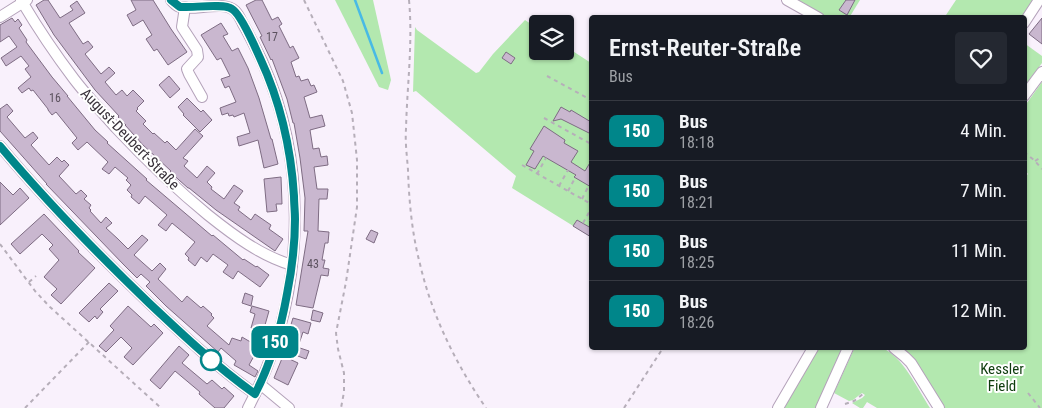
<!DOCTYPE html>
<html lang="de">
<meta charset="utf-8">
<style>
:root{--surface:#171b24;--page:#242831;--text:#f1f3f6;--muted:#9ea1a6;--line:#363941}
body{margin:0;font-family:"Roboto Condensed",sans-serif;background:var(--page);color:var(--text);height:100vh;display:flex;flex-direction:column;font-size:19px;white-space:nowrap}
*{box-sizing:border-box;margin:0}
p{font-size:16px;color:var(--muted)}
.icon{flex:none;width:28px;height:28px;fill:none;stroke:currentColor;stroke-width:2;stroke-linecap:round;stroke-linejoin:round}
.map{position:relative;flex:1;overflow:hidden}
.drawer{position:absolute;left:589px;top:15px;width:438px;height:335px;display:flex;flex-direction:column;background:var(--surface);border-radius:5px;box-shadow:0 1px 4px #0004}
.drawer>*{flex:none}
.badge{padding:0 10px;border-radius:8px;font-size:18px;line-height:32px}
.fabs{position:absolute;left:529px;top:15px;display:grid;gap:10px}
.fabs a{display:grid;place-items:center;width:45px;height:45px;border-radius:5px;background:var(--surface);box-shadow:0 1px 4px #0004;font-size:25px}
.map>.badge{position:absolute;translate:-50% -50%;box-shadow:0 0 0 2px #fff}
.round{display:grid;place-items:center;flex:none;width:52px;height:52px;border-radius:5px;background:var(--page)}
.headline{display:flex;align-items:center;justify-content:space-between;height:85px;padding:0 20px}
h1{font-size:24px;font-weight:600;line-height:38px}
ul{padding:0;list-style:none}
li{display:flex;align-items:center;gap:15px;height:60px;padding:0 20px;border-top:1px solid var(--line)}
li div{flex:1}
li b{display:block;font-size:19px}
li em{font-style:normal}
li .badge{min-width:55px;font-weight:700;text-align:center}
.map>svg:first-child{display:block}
</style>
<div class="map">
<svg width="1042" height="408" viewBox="0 0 1042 408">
<rect width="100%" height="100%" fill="#f9f1fc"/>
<g fill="#b3e8af">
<polygon points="335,0 373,0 391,80 388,90 379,87"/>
<polygon points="793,0 860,0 849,18 826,17"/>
<polygon points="956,0 1035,0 1023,17 944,18"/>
<polygon points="525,20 537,28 538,51 565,51 565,46 591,63 591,237 512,188 516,176 416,91 413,92 415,27 417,30 476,73 479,72 493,54"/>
<polygon points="1024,43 1042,56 1042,63 1024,87"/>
<polygon points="1042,82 1042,408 944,408 913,358 901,348 1024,348 1024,178 1028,174 1024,169 1024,107"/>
<polygon points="817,348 842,348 816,408 782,408"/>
<path d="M855 348C862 347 876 346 882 348 902 355 919 391 930 408H877L867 402 863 408H860L852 403 862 398 865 395 862 393 853 400 849 401 834 393 853 351Z"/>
</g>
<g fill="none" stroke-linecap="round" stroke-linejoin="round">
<polyline stroke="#48bae5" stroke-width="2.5" points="355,0 382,73"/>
</g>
<g fill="#c9b7cf" stroke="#7e6c83">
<polygon points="44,0 48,0 60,18 73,10 70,6 77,1 85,13 69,23 83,44 88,41 93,47 85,54 101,74 109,67 115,73 105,82 116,95 122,90 127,96 133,90 144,101 137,108 138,109 136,111 146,121 143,124 153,134 154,133 165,143 167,141 176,150 195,129 203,136 183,158 188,161 184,166 197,178 207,166 215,173 207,182 212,187 211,189 224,199 234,185 243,191 234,203 240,207 238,210 251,220 255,214 271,225 269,229 283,239 275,251 216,210 189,188 188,188 170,172 171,171 143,145 125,125 126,125 118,117 119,116 95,90 54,35 36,5"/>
<polygon points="131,0 153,0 171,29 187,52 168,65 157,49 154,51 146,39 152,35 143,20 133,26 127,15 136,10"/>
<polygon points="256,0 262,0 272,20 278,17 282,24 279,26 290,48 293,46 299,58 291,62 296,77 299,76 301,81 308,79 311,86 314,85 317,92 304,97 310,118 322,115 325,126 310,130 313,149 319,148 321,157 327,156 328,165 314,167 317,189 328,189 327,199 319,199 318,231 329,232 328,243 325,243 322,260 325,260 323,268 329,269 328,276 321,275 313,308 296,305 308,231 304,231 305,198 300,158 294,123 293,123 287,99 272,59 271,60 260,37 262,36 246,5"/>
<polygon points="846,0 855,0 847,15 839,10"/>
<polygon points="12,18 15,22 18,19 22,25 19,28 27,40 26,42 52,77 68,96 67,96 95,130 108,142 107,143 147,179 146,180 212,236 213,235 243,260 244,259 256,267 257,266 269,275 260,287 238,271 233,279 223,272 228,265 213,254 207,262 201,257 195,266 188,260 189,258 185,254 195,242 172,223 166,231 158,225 167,215 145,196 139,204 131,197 132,195 127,190 131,185 126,180 128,178 115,167 109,174 102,169 108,162 87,142 78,150 72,143 77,138 56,112 52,115 48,110 48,109 33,90 31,91 29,88 22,93 18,88 31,77 25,69 29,66 21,56 6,66 1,58 17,47 9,36 0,42 0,25"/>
<polygon points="1042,18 1042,44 1029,34"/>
<polygon points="221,23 228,34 223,36 232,51 238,48 248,68 259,98 271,139 272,139 278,164 264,168 258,140 239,146 237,137 250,133 244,113 234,117 233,115 229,116 228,113 222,115 220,108 236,102 229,86 225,88 221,79 230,76 221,58 217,60 201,35"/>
<polygon points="506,52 515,58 511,64 502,58"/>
<polygon points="169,76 180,89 170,98 159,85"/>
<polygon points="187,98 201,112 203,110 212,120 200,132 183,115 184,114 178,107"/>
<polygon points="7,104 13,111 7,117 25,138 33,132 38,138 31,145 49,165 57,157 62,162 64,160 69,165 59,176 76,194 81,190 87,196 84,199 91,205 89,208 91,210 90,211 101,223 106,217 112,223 106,228 118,239 128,249 142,235 148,240 134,255 152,271 160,263 166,269 158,279 182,302 187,296 201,308 203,306 212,314 211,315 214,318 207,326 229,345 232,338 241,341 242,337 259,347 249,365 258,371 255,377 234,365 236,361 221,348 218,352 166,306 146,286 150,282 141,274 137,278 124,265 46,184 47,184 0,131 0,109"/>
<polygon points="561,107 570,112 571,110 591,122 591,134 561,119 553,121"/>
<polygon points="544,126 565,140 564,143 578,151 571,162 585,171 591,161 591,187 574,177 576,175 543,156 535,169 526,165 534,151 530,149"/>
<polygon points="281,177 282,204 276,204 277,211 267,212 264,179"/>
<polygon points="0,182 13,195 20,188 29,198 0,225"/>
<polygon points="44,214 79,251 78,252 95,268 61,304 51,295 57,289 44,277 59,260 49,249 53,245 42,234 20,254 11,244"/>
<polygon points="577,220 591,228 591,237 573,226"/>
<polygon points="371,230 378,233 374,243 366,239"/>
<polygon points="109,283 118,291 100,309 103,312 97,319 95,316 89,322 79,313"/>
<polygon points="245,293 253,296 251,306 242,303"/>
<polygon points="128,306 151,327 154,324 163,333 133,365 124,357 132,348 121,337 106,352 99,346 114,330 110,326"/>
<polygon points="252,306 269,311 263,332 251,328 255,314 250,312"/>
<polygon points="313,310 323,313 320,322 311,320"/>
<polygon points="293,318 311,323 308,334 303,332 299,344 286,341"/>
<polygon points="179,346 189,355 182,363 207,384 212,380 222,389 224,387 234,396 224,408 215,408 199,394 200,392 175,371 160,389 150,380"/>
<polygon points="297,347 309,351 306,359 295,355"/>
<polygon points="283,356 298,363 288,385 274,378"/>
</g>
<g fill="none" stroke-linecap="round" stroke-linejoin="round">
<g stroke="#b4a2ba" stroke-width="12">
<g id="minor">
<path d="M21 0C37 27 55 54 74 79 87 96 102 112 116 128 145 159 175 188 208 215 233 235 261 256 292 265"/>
<path d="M171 0C174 3 176 6 180 7 195 11 224 0 235 11 239 15 241 20 243 24 250 36 256 49 262 61 311 170 304 303 248 408"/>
<polyline points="787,0 819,18"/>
<polyline points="185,7 182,27 197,50 198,57 187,69 189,74 202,97"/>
<polyline points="0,17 27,0"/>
<polyline points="1024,23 1039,0"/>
<polyline points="1024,96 1042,72"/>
<path d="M0 146C46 201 97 253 149 303 183 335 217 367 255 394"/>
<polyline points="894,348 905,357 911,363 939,408"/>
<polyline points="260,384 289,408"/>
<polyline points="778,408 813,348"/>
<polyline points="821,408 848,348"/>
</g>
</g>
<g stroke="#b6aeb9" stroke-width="2" stroke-dasharray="4 4" stroke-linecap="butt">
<polyline points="304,0 343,81 352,113 357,160 357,207 346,282 336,333 338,349 344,373 344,392 341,408"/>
<path d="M409 0C413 43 407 86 406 129 405 142 407 156 408 170 409 201 412 234 420 264 432 316 456 364 486 408"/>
<polyline points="547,76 591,100"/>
<polyline points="544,118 591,144"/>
<polyline points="1024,152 1035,161 1042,169"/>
<polyline points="1035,161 1040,158"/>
<polyline points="522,165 591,204"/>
<polyline points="537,174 546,158"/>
<polyline points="559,186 568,170"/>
<polyline points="568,191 575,178"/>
<polyline points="582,199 589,185"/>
<polyline points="583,223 591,209"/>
<polyline points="0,244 35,291 50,307 161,408"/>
<polyline points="29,282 36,276"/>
<polyline points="1028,393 1040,408"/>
<polyline points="845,404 854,401 863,394"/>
<polyline points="25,408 89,342"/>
<polyline points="624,408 663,348"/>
</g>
<use href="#minor" stroke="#fff" stroke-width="10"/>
</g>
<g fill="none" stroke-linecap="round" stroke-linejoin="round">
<g stroke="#fff" stroke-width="11">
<path id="line" d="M0 146C46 201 97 253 149 303 183 335 217 367 255 394 271 363 281 328 287 294 292 269 295 244 295 219 295 211 294 204 294 196 291 148 280 101 260 58 255 47 241 14 232 9 224 3 192 8 180 7L171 0"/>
</g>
<use href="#line" stroke="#00868a" stroke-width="8"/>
</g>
<circle fill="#fff" stroke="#00868a" stroke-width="2.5" cx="211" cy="360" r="10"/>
<g text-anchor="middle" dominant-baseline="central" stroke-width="4" stroke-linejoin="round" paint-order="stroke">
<g font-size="12" fill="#5c525f">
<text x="272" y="37">17</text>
<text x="55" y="98">16</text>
<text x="313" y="264">43</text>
</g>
<g font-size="15" fill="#38313a" stroke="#fff">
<text transform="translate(130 139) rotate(46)">August-Deubert-Straße</text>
</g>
<g font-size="15" fill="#0e3c0d" stroke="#fff">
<text x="1002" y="369">Kessler<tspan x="1002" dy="17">Field</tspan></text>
</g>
</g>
</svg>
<div class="fabs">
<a><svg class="icon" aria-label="layers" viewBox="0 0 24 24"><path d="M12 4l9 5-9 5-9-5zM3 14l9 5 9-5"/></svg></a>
</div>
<b class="badge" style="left:275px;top:342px;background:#00868a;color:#fff">150</b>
<section class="drawer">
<div class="headline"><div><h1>Ernst-Reuter-Straße</h1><p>Bus</p></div><a class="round"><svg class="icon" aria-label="heart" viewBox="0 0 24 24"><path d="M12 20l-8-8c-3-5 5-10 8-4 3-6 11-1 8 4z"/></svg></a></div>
<ul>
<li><span class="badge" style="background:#00868a;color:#fff">150</span><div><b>Bus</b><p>18:18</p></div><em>4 Min.</em></li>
<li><span class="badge" style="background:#00868a;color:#fff">150</span><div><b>Bus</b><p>18:21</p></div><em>7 Min.</em></li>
<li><span class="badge" style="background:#00868a;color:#fff">150</span><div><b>Bus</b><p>18:25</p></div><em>11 Min.</em></li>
<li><span class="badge" style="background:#00868a;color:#fff">150</span><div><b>Bus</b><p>18:26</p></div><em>12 Min.</em></li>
</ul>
</section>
</div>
